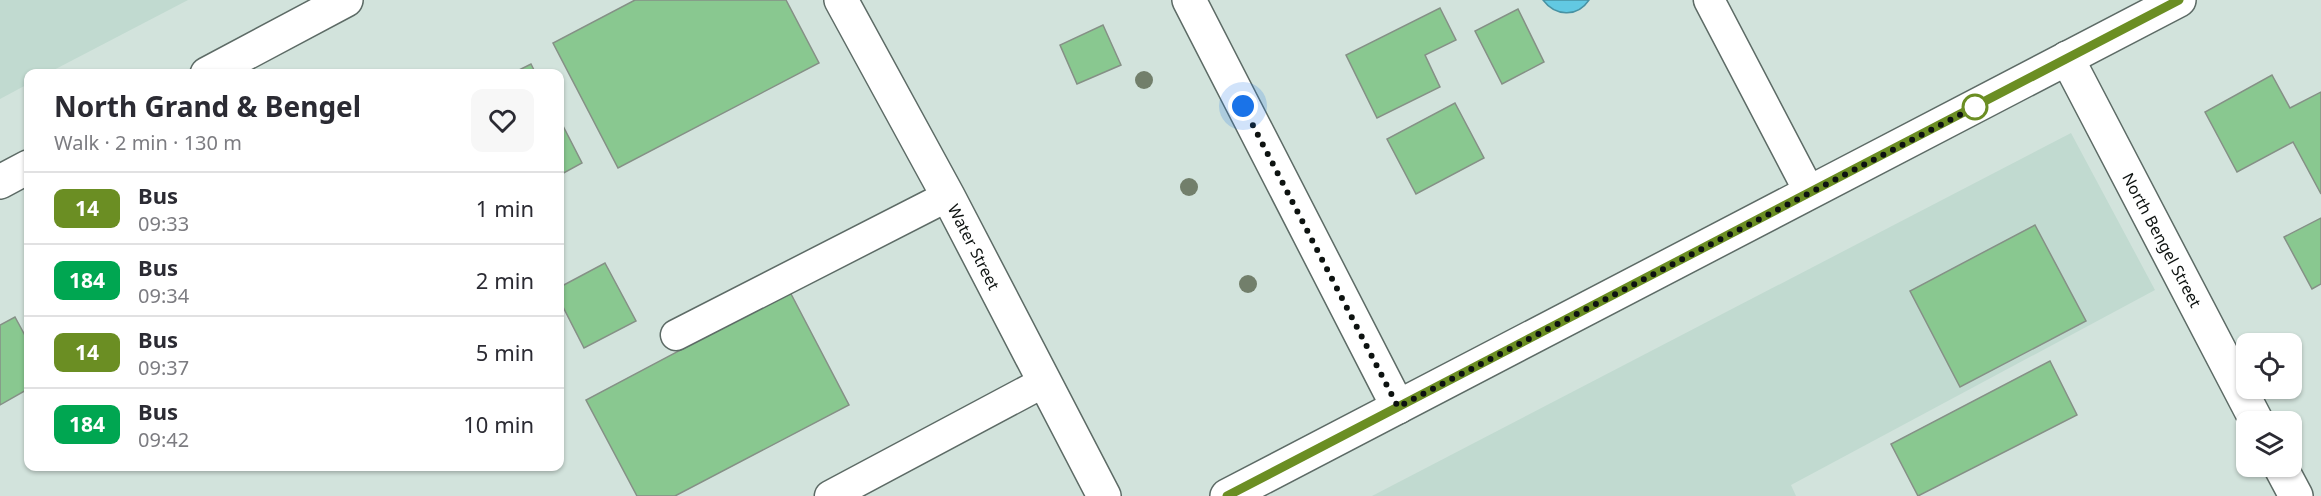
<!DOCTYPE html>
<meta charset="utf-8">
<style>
:root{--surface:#fff;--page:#f7f7f7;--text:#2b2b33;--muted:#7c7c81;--line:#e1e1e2}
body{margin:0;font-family:"Noto Sans",sans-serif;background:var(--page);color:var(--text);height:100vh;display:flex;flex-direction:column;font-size:22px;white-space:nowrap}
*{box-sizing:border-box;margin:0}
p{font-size:20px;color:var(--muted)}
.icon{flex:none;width:33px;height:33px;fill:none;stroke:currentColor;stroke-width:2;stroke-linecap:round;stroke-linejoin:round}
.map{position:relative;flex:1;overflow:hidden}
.drawer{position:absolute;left:24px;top:69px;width:540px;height:402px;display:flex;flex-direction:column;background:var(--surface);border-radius:12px;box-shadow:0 2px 4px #0004}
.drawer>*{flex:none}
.badge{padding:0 12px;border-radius:9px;font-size:21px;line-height:39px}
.buttons{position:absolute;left:2236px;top:333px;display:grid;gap:12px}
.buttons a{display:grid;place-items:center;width:66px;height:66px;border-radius:12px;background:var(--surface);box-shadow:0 2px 4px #0004;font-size:30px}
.you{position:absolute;width:30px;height:30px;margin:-15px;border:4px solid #fff;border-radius:50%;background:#1a73e8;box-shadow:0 0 0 9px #1a73e833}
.map>.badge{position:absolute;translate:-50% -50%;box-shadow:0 0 0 3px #fff}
.round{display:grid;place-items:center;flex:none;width:63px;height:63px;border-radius:12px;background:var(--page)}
.overview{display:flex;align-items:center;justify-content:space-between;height:102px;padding:0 30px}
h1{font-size:28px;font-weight:700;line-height:45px}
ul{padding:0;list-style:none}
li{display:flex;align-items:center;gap:18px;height:72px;padding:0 30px;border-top:2px solid var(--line)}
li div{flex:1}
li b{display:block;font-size:22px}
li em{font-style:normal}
li .badge{min-width:66px;font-weight:700;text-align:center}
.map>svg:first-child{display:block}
</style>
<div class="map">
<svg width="2321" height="496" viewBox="0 0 2321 496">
<rect width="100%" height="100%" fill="#d2e3dc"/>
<g fill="#c1dad0">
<polygon points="0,0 188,0 48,73 28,74 28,84 0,99"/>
<polygon points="2071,133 2155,290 1791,485 1796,496 1372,496"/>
</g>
<path fill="#62c9e2" stroke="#4892a3" stroke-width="1.5" d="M1543 0H1589C1577 18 1555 16 1543 0Z"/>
<g fill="#89c890" stroke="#859086" stroke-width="1.5">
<polygon points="635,0 786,0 819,63 618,168 553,43"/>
<polygon points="1440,8 1456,40 1425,55 1440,87 1377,118 1346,55"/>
<polygon points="1518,9 1544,62 1502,84 1475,31"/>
<polygon points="1103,25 1121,65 1077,84 1060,45"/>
<polygon points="531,64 536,74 511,74"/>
<polygon points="2272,75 2290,108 2321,92 2321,194 2293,142 2237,172 2205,112"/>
<polygon points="1455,103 1484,158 1416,194 1387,139"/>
<polygon points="560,120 582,163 560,175"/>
<polygon points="2321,218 2321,284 2312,289 2284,237"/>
<polygon points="2035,225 2086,321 1960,387 1910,291"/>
<polygon points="605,263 636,321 584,348 560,301 560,287"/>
<polygon points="790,292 849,405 675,496 637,496 586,400"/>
<polygon points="15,317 28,341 28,389 0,405 0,325"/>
<polygon points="2050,361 2077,415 1918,496 1891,444"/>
</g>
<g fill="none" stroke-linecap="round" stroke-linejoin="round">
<g stroke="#5d6b66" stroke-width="33">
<g id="lane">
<polyline points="1709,0 1810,193"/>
<polyline points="676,335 948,196"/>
<polyline points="830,496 1044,382"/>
</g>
</g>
<g stroke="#5d6b66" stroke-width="36">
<g id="street">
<polyline points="841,0 948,196 1104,496"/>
<polyline points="1189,0 1398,407"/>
<polyline points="2067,58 2257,422"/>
<polyline points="207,74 346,0"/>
<polyline points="0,182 28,167"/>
<polyline points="2280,466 2296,496"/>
</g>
</g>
<g stroke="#5d6b66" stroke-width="36">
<polyline id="secondary" points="1227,496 2179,0"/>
</g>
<use href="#lane" stroke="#fff" stroke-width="30"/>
<use href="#street" stroke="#fff" stroke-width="33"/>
<use href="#secondary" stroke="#fff" stroke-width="33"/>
</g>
<g fill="#727f6b">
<circle cx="1144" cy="80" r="9"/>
<circle cx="1189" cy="187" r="9"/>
<circle cx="1248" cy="284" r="9"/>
</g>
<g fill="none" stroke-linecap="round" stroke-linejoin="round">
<g stroke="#fff" stroke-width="14">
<polyline id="line" points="1227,496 2179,0"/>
</g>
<use href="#line" stroke="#6b8e23" stroke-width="9"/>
<polyline stroke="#0d1210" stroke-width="6" stroke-dasharray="0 10.8" points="1243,106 1398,407 1975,107"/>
</g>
<circle fill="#fff" stroke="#6b8e23" stroke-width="3" cx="1975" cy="107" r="12"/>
<g text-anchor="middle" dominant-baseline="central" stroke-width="4.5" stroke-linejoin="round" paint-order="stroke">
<g font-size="16" fill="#0d1210" stroke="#fff">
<text transform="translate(2162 240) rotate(62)">North Bengel Street</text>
<text transform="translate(974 247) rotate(63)">Water Street</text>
</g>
</g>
</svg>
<div class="buttons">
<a><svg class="icon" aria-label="locate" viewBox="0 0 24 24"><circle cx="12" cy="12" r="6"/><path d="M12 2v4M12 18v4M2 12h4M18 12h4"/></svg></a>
<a><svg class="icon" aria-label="layers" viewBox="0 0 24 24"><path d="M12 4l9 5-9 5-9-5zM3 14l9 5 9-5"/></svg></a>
</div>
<div class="you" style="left:1243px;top:106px"></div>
<section class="drawer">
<div class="overview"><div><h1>North Grand &amp; Bengel</h1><p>Walk · 2 min · 130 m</p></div><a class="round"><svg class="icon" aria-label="heart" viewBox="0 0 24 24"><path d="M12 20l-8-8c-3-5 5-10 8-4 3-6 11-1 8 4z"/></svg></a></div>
<ul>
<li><span class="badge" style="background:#6b8e23;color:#fff">14</span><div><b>Bus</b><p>09:33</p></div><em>1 min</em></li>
<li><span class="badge" style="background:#00a651;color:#fff">184</span><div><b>Bus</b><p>09:34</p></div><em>2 min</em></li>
<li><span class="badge" style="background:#6b8e23;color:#fff">14</span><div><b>Bus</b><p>09:37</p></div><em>5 min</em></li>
<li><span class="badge" style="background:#00a651;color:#fff">184</span><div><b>Bus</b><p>09:42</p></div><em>10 min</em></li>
</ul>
</section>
</div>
